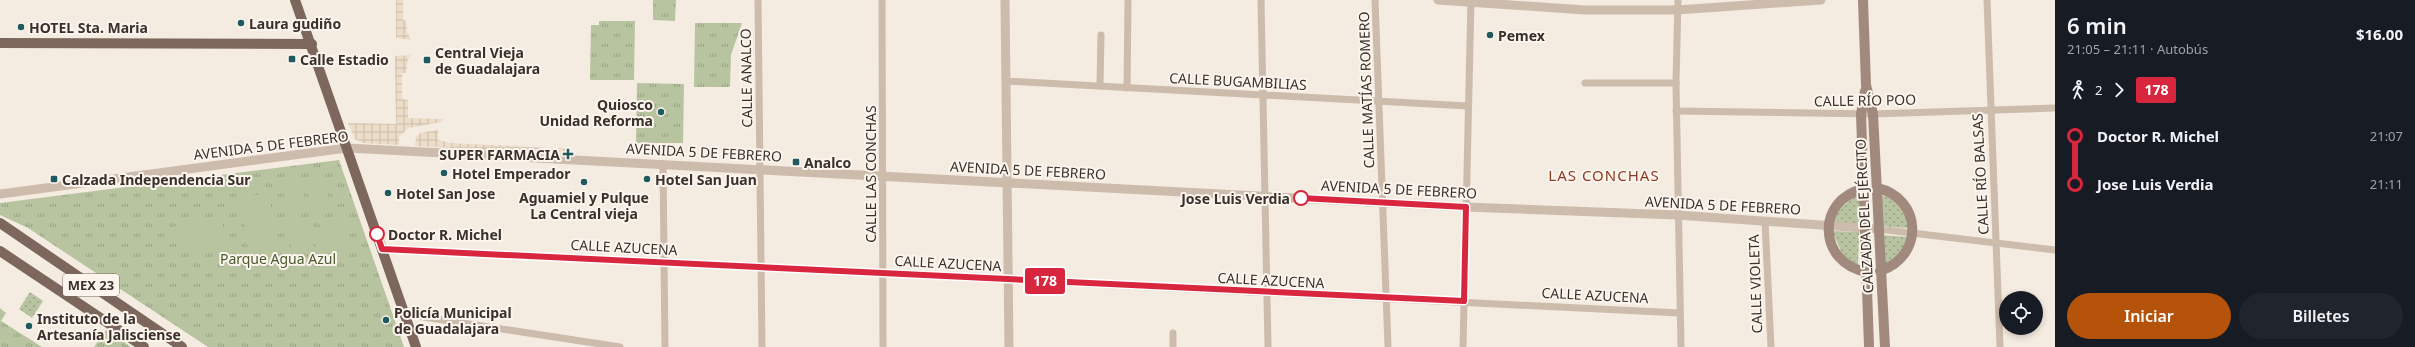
<!DOCTYPE html>
<html lang="es">
<meta charset="utf-8">
<style>
:root{--surface:#171b24;--page:#20242c;--text:#f1f3f6;--muted:#9ea1a6;--accent:#b45309}
body{margin:0;font-family:"Noto Sans",sans-serif;background:var(--page);color:var(--text);height:100vh;display:flex;flex-direction:column;font-size:15px;white-space:nowrap}
*{box-sizing:border-box;margin:0}
p{font-size:13px;color:var(--muted)}
.icon{flex:none;width:22px;height:22px;fill:none;stroke:currentColor;stroke-width:2;stroke-linecap:round;stroke-linejoin:round}
.map{position:relative;flex:1;overflow:hidden}
.side{display:flex;flex-direction:column;background:var(--surface);width:360px}
.side>*{flex:none}
.badge{padding:0 8px;border-radius:3px;font-size:14px;line-height:26px}
.tools{position:absolute;left:1999px;top:291px;display:grid;gap:8px}
.tools a{display:grid;place-items:center;width:44px;height:44px;border-radius:50%;background:var(--surface);box-shadow:0 2px 6px #0003;font-size:20px}
.map>.badge{position:absolute;translate:-50% -50%;box-shadow:0 0 0 2px #fff}
.legs{display:flex;align-items:center;gap:6px;height:44px;padding:0 12px;font-size:13px}
.legs p{margin-inline-start:auto}
.headline{display:flex;align-items:center;justify-content:space-between;height:68px;padding:0 12px}
h1{font-size:22px;font-weight:600;line-height:30px}
.primary-button{display:flex;gap:8px;margin-top:auto;padding:8px 12px}
.primary-button a{flex:1;height:46px;border-radius:24px;background:var(--accent);color:#fff;font-size:16px;font-weight:600;line-height:46px;text-align:center}
.primary-button a+a{background:var(--page);color:var(--text)}
ul{padding:0 12px;list-style:none}
li{display:flex;align-items:center;gap:14px;height:48px;font-size:15px}
li i{display:grid;place-items:center;width:6px;height:100%;margin:0 5px;background:currentColor}
li i::after{content:'';width:10px;height:10px;margin:-5px;border:3px solid;border-radius:50%;background:var(--surface)}
li p{margin-inline-start:auto}
li:first-child i{background:linear-gradient(#0000 50%,currentColor 0)}
li:last-child i{background:linear-gradient(currentColor 50%,#0000 0)}
main{display:flex;flex:1;min-height:0}
.map>svg:first-child{display:block}
</style>
<main>
<div class="map">
<svg width="2055" height="347" viewBox="0 0 2055 347">
<defs>
<pattern id="grass-dots" width="8" height="8" patternUnits="userSpaceOnUse"><rect width="8" height="8" fill="#b8c4a0"/><path d="M2 2h.1M6 6h.1" fill="none" stroke="#97a083" stroke-width="1.8" stroke-linecap="round"/></pattern>
<pattern id="park-tufts" width="24" height="20" patternUnits="userSpaceOnUse"><rect width="24" height="20" fill="#b8c4a0"/><path d="M3 7l-1-3M5 7V3M7 7l1-3M15 17l-1-3M17 17v-4M19 17l1-3" fill="none" stroke="#97a083"/></pattern>
<pattern id="plaza-grid" width="8" height="8" patternUnits="userSpaceOnUse"><rect width="8" height="8" fill="#ecdcc8"/><path d="M0 4h8M4 0v8" fill="none" stroke="#cbbdac"/></pattern>
</defs>
<rect width="100%" height="100%" fill="#f4ebe1"/>
<g fill="url(#grass-dots)">
<polygon points="1859,192 1859,225 1832,224 1834,214"/>
<path d="M1878 195C1895 197 1908 211 1907 228L1880 226Z"/>
<polygon points="1832,231 1859,232 1858,268 1846,262"/>
<polygon points="1881,235 1910,237 1906,250 1882,268"/>
<polygon points="30,292 43,301 32,318 19,309"/>
</g>
<g fill="url(#park-tufts)">
<polygon points="653,0 676,0 675,21 653,20"/>
<polygon points="599,21 635,21 634,80 590,80 591,25 599,25"/>
<polygon points="695,23 742,23 731,55 730,87 694,87"/>
<polygon points="637,83 684,84 683,143 636,143"/>
<polygon points="339,160 404,347 208,347 28,228 0,215 0,203"/>
<polygon points="0,308 6,313 1,321 42,347 0,347"/>
<polygon points="106,330 131,347 94,347"/>
</g>
<g fill="#b8c4a0">
<polygon points="325,172 330,211 315,213 310,174"/>
<polygon points="302,177 306,213 287,216 282,180"/>
<polygon points="269,193 277,252 249,256 241,197"/>
<polygon points="345,218 348,246 317,250 315,236 321,235 319,221"/>
<polygon points="222,219 226,247 178,253 175,226"/>
<polygon points="308,220 312,253 292,256 288,223"/>
</g>
<g fill="url(#plaza-grid)">
<polygon points="396,0 403,0 403,20 406,21 407,32 411,40 396,38"/>
<polygon points="411,55 408,58 406,73 402,73 402,99 408,100 408,118 443,119 441,122 408,128 399,137 399,145 363,143 355,139 348,123 396,124 395,56"/>
<polygon points="438,130 438,140 450,143 570,149 570,154 415,146 416,137 420,133"/>
</g>
<g fill="none" stroke-linecap="round" stroke-linejoin="round">
<g stroke="#cdbbac" stroke-width="7">
<polyline points="758,0 762,347"/>
<polyline points="882,0 883,347"/>
<polyline points="1261,0 1268,347"/>
<polyline points="1375,0 1388,347"/>
<polyline points="1678,0 1676,83 1681,347"/>
<polyline points="1987,0 2000,347"/>
<polyline points="1006,81 1468,106"/>
<polyline points="1585,83 1676,83"/>
<polyline points="1100,86 1101,35"/>
<polyline points="1127,88 1128,2"/>
<polyline points="1676,111 1873,114 2055,108"/>
<polyline points="663,164 665,347"/>
<polyline points="1765,221 1771,347"/>
<polyline points="1878,229 2055,250"/>
<polyline points="382,249 1680,313"/>
<polyline points="404,314 620,347"/>
<polyline points="1173,347 1173,333"/>
<polyline points="1463,347 1471,0"/>
</g>
<g stroke="#cdbbac" stroke-width="9">
<polyline points="1005,0 1009,347"/>
<polyline points="1438,0 1585,10 1677,10 1821,0"/>
<polyline points="0,194 347,148 1466,207 1677,215 1878,229"/>
</g>
<g stroke="#a18a7d" stroke-width="10">
<polyline points="1863,0 1866,85 1873,114 1885,347"/>
<polyline points="1865,91 1861,114 1869,347"/>
<path d="M1877 188C1922 198 1925 256 1880 271"/>
<path d="M1864 189C1815 199 1818 264 1867 272"/>
</g>
<g stroke="#7d675c" stroke-width="10">
<polyline points="295,0 416,347"/>
<polyline points="0,43 312,44"/>
<polyline points="0,223 182,347"/>
<polyline points="0,251 144,347"/>
</g>
</g>
<g fill="none" stroke-linecap="round" stroke-linejoin="round">
<g stroke="#fff" stroke-width="9">
<polyline id="line-1" points="377,234 382,249 1464,301 1466,207 1301,198"/>
</g>
<use href="#line-1" stroke="#d7263d" stroke-width="6"/>
</g>
<g fill="#1f5a5e" stroke="#fbf5ee" stroke-width="1.5">
<circle cx="241" cy="23" r="4"/>
<circle cx="21" cy="27" r="4"/>
<circle cx="1490" cy="35" r="4"/>
<rect x="288" y="55" width="8" height="8" rx="2"/>
<rect x="423" y="56" width="8" height="8" rx="2"/>
<circle cx="661" cy="112" r="4"/>
<path d="M566 148h4v4h4v4h-4v4h-4v-4h-4v-4h4z"/>
<rect x="792" y="158" width="8" height="8" rx="2"/>
<circle cx="444" cy="173" r="4"/>
<rect x="50" y="175" width="8" height="8" rx="2"/>
<circle cx="647" cy="179" r="4"/>
<circle cx="584" cy="182" r="4"/>
<circle cx="388" cy="193" r="4"/>
<circle cx="386" cy="320" r="4"/>
<circle cx="29" cy="326" r="4"/>
</g>
<g fill="#fff" stroke="#d7263d" stroke-width="2">
<circle cx="1301" cy="198" r="7"/>
<circle cx="377" cy="234" r="7"/>
</g>
<g text-anchor="middle" dominant-baseline="central" stroke-width="4" stroke-linejoin="round" paint-order="stroke">
<rect fill="#fbf5ee" stroke="#756b66" stroke-width="1" x="63" y="274" width="56" height="22" rx="3"/>
<g font-size="13" font-weight="bold" fill="#3b302b">
<text x="91" y="285">MEX 23</text>
</g>
<g font-size="14" font-weight="bold" fill="#3b302b" stroke="#fbf5ee" text-anchor="start">
<text x="249" y="23">Laura gudiño</text>
<text x="29" y="27">HOTEL Sta. Maria</text>
<text x="1498" y="35">Pemex</text>
<text x="435" y="52">Central Vieja<tspan x="435" dy="16">de Guadalajara</tspan></text>
<text x="300" y="59">Calle Estadio</text>
<text x="653" y="104" text-anchor="end">Quiosco<tspan x="653" dy="16">Unidad Reforma</tspan></text>
<text x="560" y="154" text-anchor="end">SUPER FARMACIA</text>
<text x="804" y="162">Analco</text>
<text x="452" y="173">Hotel Emperador</text>
<text x="62" y="179">Calzada Independencia Sur</text>
<text x="655" y="179">Hotel San Juan</text>
<text x="396" y="193">Hotel San Jose</text>
<text x="584" y="197" text-anchor="middle">Aguamiel y Pulque<tspan x="584" dy="16">La Central vieja</tspan></text>
<text x="394" y="312">Policía Municipal<tspan x="394" dy="16">de Guadalajara</tspan></text>
<text x="37" y="318">Instituto de la<tspan x="37" dy="16">Artesanía Jalisciense</tspan></text>
</g>
<g font-size="14" fill="#3b302b" stroke="#fbf5ee">
<text transform="translate(746 78) rotate(-91)">CALLE ANALCO</text>
<text transform="translate(1238 81) rotate(3)">CALLE BUGAMBILIAS</text>
<text transform="translate(1366 90) rotate(-92)">CALLE MATÍAS ROMERO</text>
<text transform="translate(1865 100) rotate(-1)">CALLE RÍO POO</text>
<text transform="translate(271 145) rotate(-7)">AVENIDA 5 DE FEBRERO</text>
<text transform="translate(704 152) rotate(3)">AVENIDA 5 DE FEBRERO</text>
<text transform="translate(1028 170) rotate(3)">AVENIDA 5 DE FEBRERO</text>
<text transform="translate(870 174) rotate(-90)">CALLE LAS CONCHAS</text>
<text transform="translate(1980 174) rotate(-93)">CALLE RÍO BALSAS</text>
<text transform="translate(1399 189) rotate(3)">AVENIDA 5 DE FEBRERO</text>
<text transform="translate(1723 205) rotate(3)">AVENIDA 5 DE FEBRERO</text>
<text transform="translate(1864 216) rotate(-93)">CALZADA DEL EJÉRCITO</text>
<text transform="translate(624 247) rotate(3)">CALLE AZUCENA</text>
<text transform="translate(948 263) rotate(3)">CALLE AZUCENA</text>
<text transform="translate(1271 280) rotate(3)">CALLE AZUCENA</text>
<text transform="translate(1755 284) rotate(-92)">CALLE VIOLETA</text>
<text transform="translate(1595 295) rotate(3)">CALLE AZUCENA</text>
</g>
<g font-size="14" font-weight="bold" fill="#3b302b" stroke="#fbf5ee" text-anchor="end">
<text x="1290" y="198">Jose Luis Verdia</text>
<text x="388" y="234" text-anchor="start">Doctor R. Michel</text>
</g>
<g font-size="14" fill="#4a5a2e" stroke="#fbf5ee">
<text x="278" y="258">Parque Agua Azul</text>
</g>
<g font-size="15" letter-spacing="1" fill="#8c3b22" stroke="#fbf5ee">
<text x="1604" y="175">LAS CONCHAS</text>
</g>
</g>
</svg>
<div class="tools">
<a><svg class="icon" aria-label="locate" viewBox="0 0 24 24"><circle cx="12" cy="12" r="6"/><path d="M12 2v4M12 18v4M2 12h4M18 12h4"/></svg></a>
</div>
<b class="badge" style="left:1045px;top:281px;background:#d7263d;color:#fff">178</b>
</div>
<section class="side">
<div class="headline"><div><h1>6 min</h1><p>21:05 – 21:11 · Autobús</p></div><b>$16.00</b></div>
<div class="legs"><svg class="icon" aria-label="walk" viewBox="0 0 24 24"><circle cx="13" cy="4" r="2"/><path d="M13 8l-2 6 4 7M11 14l-3 7M7 12l3-4h3l4 4"/></svg>2<svg class="icon" aria-label="forward" viewBox="0 0 24 24"><path d="M9 5l7 7-7 7"/></svg><b class="badge" style="background:#d7263d;color:#fff">178</b></div>
<ul>
<li><i style="color:#d7263d"></i><b>Doctor R. Michel</b><p>21:07</p></li>
<li><i style="color:#d7263d"></i><b>Jose Luis Verdia</b><p>21:11</p></li>
</ul>
<div class="primary-button"><a>Iniciar</a><a>Billetes</a></div>
</section>
</main>
